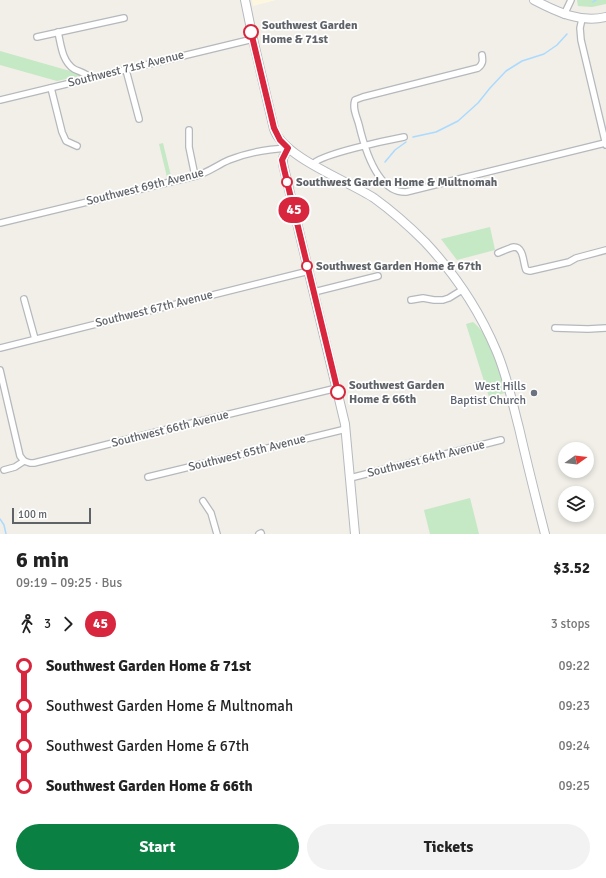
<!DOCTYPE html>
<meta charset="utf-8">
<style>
:root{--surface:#fff;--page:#f2f2f2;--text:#222;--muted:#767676;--accent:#0b8043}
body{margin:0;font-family:Signika,sans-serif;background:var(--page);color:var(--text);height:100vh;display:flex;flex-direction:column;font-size:15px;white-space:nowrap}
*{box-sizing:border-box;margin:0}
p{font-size:13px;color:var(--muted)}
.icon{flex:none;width:22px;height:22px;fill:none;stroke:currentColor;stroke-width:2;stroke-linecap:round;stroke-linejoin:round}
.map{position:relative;height:534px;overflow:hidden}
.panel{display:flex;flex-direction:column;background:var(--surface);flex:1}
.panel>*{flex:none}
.badge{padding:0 8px;border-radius:13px;font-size:14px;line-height:26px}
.needle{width:26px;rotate:76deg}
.tools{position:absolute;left:558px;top:442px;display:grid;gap:8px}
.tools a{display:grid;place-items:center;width:36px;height:36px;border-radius:50%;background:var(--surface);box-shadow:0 2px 6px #0003;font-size:20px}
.scale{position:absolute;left:12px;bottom:10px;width:79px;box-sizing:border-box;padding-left:4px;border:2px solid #5f6368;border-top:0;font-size:11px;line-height:14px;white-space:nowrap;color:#5f6368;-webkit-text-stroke:3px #fff;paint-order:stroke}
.map>.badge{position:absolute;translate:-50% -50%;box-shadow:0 0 0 2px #fff}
.legs{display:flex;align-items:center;gap:6px;height:44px;padding:0 16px;font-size:13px}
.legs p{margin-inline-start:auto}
.head{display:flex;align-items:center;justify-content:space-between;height:68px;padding:0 16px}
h1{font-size:22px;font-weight:800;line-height:30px}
.primary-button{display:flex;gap:8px;margin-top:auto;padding:8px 16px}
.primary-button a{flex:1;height:46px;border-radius:24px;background:var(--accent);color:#fff;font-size:16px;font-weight:800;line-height:46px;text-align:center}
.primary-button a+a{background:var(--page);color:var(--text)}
ul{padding:0 16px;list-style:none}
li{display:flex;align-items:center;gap:14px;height:40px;font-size:15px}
li i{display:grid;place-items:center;width:6px;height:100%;margin:0 5px;background:currentColor}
li i::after{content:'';width:10px;height:10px;margin:-5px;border:3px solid;border-radius:50%;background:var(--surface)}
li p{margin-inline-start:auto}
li:first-child i{background:linear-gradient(#0000 50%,currentColor 0)}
li:last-child i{background:linear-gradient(currentColor 50%,#0000 0)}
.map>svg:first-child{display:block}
</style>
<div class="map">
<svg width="606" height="534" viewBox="0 0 606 534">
<rect width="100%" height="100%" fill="#f1efe8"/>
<polygon fill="#fef7e0" points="252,0 276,0 253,6"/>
<g fill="#c5e8c5">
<polygon points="577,0 606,0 606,4 592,7 578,6"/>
<polygon points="0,51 84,75 57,81 0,65"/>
<polygon points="163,143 171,176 167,177 159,144"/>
<polygon points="490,227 495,250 457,260 441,239"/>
<path d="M473 322C492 337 499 370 505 393L489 397 466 324Z"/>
<polygon points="470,498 479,534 430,534 424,510"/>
</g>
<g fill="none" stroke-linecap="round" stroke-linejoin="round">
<g stroke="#aadaff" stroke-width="1.5">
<polyline points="593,2 596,0"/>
<polyline points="413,137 436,132 458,121 478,103 490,88 506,71 522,61 544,54 557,45 567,34"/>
<polyline points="385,162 395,150 406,142"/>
<polyline points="0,519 4,525 6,534"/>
</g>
<g stroke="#b5b8bc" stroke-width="8">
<g id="street">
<polyline points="564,15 571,0"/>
<polyline points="582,19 580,28 581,40 606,145"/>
<path d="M58 32C61 45 62 61 74 69 80 72 86 73 90 78"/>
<polyline points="37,37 124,18"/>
<path d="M482 55C483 61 483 64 478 68L363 97 355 100C352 108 357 117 359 125 364 146 377 193 406 192L605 143"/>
<polyline points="126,70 139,119"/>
<polyline points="51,88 62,132 66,141 77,146"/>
<polyline points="0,100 253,39"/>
<polyline points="189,130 189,147 195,176"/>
<path d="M313 164C321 154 388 140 404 137"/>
<path d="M0 223 195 176C208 173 217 165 229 160 246 153 270 149 288 148"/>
<path d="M498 253C503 251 509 248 514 247 524 247 523 263 526 270L530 271 569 262 576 258 606 250"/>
<polyline points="314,292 378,276"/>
<polyline points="24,299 35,339"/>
<polyline points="411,300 423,298 434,300 443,300 449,298 462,290"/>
<polyline points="555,328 588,329 606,328"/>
<polyline points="0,348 309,271"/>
<polyline points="0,370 20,456 24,461"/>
<polyline points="4,470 15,467 24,461 30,463 34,463 184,425 337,388"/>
<polyline points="148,477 346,429"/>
<polyline points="350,478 501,440"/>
<polyline points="203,501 211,513 217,534"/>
<polyline points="259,534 261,533"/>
</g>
</g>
<g stroke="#b6babf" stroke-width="10">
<g id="secondary">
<path d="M245 0 253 39 274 129C283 157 348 181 374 198 392 211 409 226 425 242 454 273 479 310 496 350 507 375 512 402 519 428 527 463 536 499 545 534"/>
<path d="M534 0C557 12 580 23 606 17"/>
<polyline points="288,148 283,158 283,164 345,424 355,534"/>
</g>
</g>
<use href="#street" stroke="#fff" stroke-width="5.5"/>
<use href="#secondary" stroke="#fff" stroke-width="8"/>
</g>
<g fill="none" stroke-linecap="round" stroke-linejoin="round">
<g stroke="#fff" stroke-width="9">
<polyline id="line-1" points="251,32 274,128 280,140 288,148 282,160 284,169 338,392"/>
</g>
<use href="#line-1" stroke="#d7263d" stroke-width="6"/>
</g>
<g fill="#fff" stroke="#d7263d" stroke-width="2">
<circle cx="251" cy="32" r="7"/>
<circle cx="287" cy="182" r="5"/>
<circle cx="307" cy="266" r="5"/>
<circle cx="338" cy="392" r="7"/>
</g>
<circle fill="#6b7280" stroke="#fff" stroke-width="1.5" cx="534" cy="393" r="4"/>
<g text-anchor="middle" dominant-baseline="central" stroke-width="3.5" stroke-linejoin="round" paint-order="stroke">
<g font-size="12" font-weight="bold" fill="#5f6368" stroke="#fff" text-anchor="start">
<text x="262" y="25">Southwest Garden<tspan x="262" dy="14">Home &amp; 71st</tspan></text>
<text x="296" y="182">Southwest Garden Home &amp; Multnomah</text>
<text x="316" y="266">Southwest Garden Home &amp; 67th</text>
<text x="349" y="385">Southwest Garden<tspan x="349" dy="14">Home &amp; 66th</tspan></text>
</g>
<g font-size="12" fill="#5f6368" stroke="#fff">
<text transform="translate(126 69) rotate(-14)">Southwest 71st Avenue</text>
<text transform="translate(145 187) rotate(-14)">Southwest 69th Avenue</text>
<text transform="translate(154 309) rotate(-14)">Southwest 67th Avenue</text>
<text transform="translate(170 429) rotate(-14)">Southwest 66th Avenue</text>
<text transform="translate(247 453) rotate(-14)">Southwest 65th Avenue</text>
<text transform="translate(426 459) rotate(-14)">Southwest 64th Avenue</text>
</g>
<g font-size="12" fill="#5b616d" stroke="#fff" text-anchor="end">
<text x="526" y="386">West Hills<tspan x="526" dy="14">Baptist Church</tspan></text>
</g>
</g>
</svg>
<div class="tools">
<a><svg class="needle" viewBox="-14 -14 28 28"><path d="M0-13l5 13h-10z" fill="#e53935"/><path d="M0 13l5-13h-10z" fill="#767676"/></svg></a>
<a><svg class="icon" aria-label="layers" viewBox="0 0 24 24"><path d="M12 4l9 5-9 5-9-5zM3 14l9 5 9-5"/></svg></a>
</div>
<div class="scale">100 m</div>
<b class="badge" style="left:294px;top:210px;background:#d7263d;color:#fff">45</b>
</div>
<section class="panel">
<div class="head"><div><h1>6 min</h1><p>09:19 – 09:25 · Bus</p></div><b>$3.52</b></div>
<div class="legs"><svg class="icon" aria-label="walk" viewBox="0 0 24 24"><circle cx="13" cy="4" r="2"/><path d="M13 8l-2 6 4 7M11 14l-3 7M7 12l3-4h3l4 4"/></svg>3<svg class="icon" aria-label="forward" viewBox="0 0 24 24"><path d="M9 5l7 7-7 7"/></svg><b class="badge" style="background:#d7263d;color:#fff">45</b><p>3 stops</p></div>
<ul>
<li><i style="color:#d7263d"></i><b>Southwest Garden Home &amp; 71st</b><p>09:22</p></li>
<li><i style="color:#d7263d"></i><span>Southwest Garden Home &amp; Multnomah</span><p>09:23</p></li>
<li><i style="color:#d7263d"></i><span>Southwest Garden Home &amp; 67th</span><p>09:24</p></li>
<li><i style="color:#d7263d"></i><b>Southwest Garden Home &amp; 66th</b><p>09:25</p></li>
</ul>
<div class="primary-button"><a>Start</a><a>Tickets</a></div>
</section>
